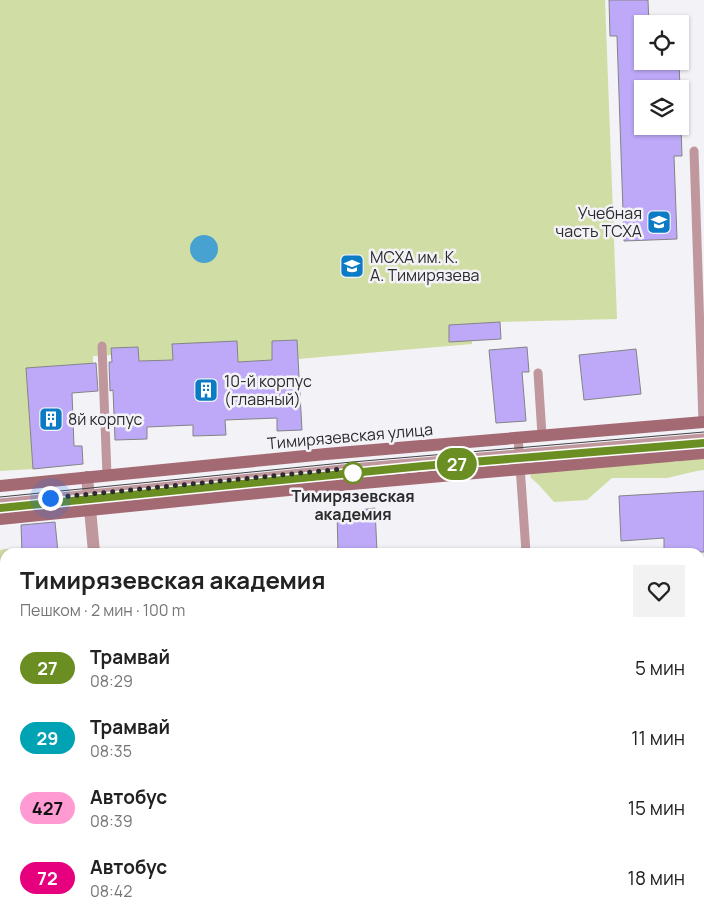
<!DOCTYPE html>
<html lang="ru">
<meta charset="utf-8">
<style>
:root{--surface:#fff;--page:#f2f2f2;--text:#222;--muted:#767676}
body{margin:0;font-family:Manrope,sans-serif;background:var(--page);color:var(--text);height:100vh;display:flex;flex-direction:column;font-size:19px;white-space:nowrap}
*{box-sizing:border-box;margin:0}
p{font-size:16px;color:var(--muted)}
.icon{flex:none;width:28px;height:28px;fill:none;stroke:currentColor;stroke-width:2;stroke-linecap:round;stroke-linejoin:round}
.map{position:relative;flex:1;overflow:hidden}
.side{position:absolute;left:0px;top:548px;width:705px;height:376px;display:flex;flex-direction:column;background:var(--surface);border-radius:15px 15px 0 0;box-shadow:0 1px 4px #0004}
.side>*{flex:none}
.badge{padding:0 10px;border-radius:16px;font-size:18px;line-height:32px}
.tools{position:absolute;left:634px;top:15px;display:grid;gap:10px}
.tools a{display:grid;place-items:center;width:55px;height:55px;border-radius:0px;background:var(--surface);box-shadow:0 1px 4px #0004;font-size:25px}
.you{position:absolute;width:25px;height:25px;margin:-12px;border:4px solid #fff;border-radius:50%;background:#1a73e8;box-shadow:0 0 0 8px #1a73e833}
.map>.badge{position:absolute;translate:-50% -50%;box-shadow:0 0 0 2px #fff}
.round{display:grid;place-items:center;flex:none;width:52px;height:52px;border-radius:0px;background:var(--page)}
.headline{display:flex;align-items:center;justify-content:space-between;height:85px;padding:0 20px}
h1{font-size:24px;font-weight:700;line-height:38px}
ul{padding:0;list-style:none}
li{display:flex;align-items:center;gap:15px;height:70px;padding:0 20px}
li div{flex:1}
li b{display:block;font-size:19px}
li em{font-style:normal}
li .badge{min-width:55px;font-weight:700;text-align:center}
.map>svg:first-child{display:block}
</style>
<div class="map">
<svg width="704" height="923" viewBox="0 0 704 923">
<rect width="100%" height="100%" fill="#f3f2f7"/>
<g fill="#d0dea5">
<polygon points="0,0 605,0 617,319 500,322 449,325 449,342 472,340 472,344 298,359 297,340 272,341 272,360 238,362 237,341 173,360 139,361 138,347 112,348 112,355 93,356 93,363 26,368 33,469 0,471"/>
<polygon points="704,454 704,470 697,471 667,478 612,478 587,500 554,502 539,485 530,477 533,469 638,459 676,462"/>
<polygon points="5,549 14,549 15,552 5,552 5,622 0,623 0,550"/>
<polygon points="700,858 704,858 704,923 655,923 654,919 700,919"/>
</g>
<circle fill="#47a1d1" cx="204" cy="249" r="14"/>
<g fill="#bda9f7" stroke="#848387">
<polygon points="609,0 648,0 649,24 642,24 642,61 679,61 680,89 642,89 642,126 681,126 682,156 674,156 677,239 624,241 617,36 610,36"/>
<polygon points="500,322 501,339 449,342 449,325"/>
<polygon points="297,340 302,430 277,431 277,418 225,420 226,435 193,436 193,425 147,427 147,439 115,440 113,390 110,391 109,362 112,362 111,348 138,347 139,361 173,360 172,344 237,341 238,362 272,360 272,341"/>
<polygon points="527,347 529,372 522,372 526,421 496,423 489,350"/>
<polygon points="636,349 641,394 584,400 579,355"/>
<polygon points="96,363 98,391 72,393 74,446 82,446 83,464 33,469 26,368"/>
<polygon points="704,491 704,552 664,552 664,538 621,541 619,496"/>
<polygon points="375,508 377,552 338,552 337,513"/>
<polygon points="55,522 58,552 22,552 21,525"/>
</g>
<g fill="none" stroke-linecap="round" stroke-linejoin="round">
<g stroke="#c0979d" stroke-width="9">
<polyline points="694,151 703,422"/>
<polyline points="102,346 107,475"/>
<polyline points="538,373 542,435"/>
<polyline points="518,437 526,552"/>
<polyline points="0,503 352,468 704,438"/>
<polyline points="0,780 5,780"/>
<polyline points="625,923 626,919"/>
</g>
<g stroke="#c0979d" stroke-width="12">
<polyline points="87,477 94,552"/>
<polyline points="700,761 704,761"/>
<polyline points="219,919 219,923"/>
</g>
<g stroke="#a46a74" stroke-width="12">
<polyline points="0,486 326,454 704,422"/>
<polyline points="0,519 329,486 704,453"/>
</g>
<g stroke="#424143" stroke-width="1">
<polyline points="0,497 352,462 704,432"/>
<polyline points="0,508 423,466 704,443"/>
</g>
</g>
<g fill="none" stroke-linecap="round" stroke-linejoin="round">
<g stroke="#fff" stroke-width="11">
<polyline id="line" points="0,508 423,466 704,443"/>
</g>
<use href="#line" stroke="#6b8e23" stroke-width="8"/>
<polyline stroke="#2c2b2d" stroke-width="5" stroke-dasharray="0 9" points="50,498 352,468 353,473"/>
</g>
<defs>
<g id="university-square" transform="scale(1.25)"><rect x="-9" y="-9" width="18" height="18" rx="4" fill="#0b7bc5" stroke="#f3f2f7"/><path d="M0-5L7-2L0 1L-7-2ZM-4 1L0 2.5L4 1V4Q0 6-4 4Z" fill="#fff"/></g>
<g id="building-square" transform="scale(1.25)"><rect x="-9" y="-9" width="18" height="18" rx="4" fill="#0b7bc5" stroke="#f3f2f7"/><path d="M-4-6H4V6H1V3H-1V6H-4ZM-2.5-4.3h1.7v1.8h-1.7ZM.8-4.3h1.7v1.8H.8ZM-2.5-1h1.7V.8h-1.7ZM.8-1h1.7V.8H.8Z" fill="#fff"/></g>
</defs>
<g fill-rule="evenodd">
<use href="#university-square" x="659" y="222"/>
<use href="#university-square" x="352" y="266"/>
<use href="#building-square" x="206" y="390"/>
<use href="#building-square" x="51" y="419"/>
</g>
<circle fill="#fff" stroke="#6b8e23" stroke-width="2.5" cx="353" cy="473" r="10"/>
<g text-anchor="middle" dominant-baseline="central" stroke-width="5" stroke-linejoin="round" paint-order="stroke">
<g font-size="16" fill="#2c2b2d" stroke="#f3f2f7" text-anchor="start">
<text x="642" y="213" text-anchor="end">Учебная<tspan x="642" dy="18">часть ТСХА</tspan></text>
<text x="370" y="257">МСХА им. К.<tspan x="370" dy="18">А. Тимирязева</tspan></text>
<text x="224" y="381">10-й корпус<tspan x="224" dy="18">(главный)</tspan></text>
<text x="68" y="419">8й корпус</text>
</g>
<g font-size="16" fill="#2c2b2d" stroke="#f3f2f7">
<text transform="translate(350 436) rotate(-5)">Тимирязевская улица</text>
</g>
<g font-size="16" font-weight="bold" fill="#2c2b2d" stroke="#f3f2f7">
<text x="353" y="496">Тимирязевская<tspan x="353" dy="18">академия</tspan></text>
</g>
</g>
</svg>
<div class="tools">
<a><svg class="icon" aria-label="locate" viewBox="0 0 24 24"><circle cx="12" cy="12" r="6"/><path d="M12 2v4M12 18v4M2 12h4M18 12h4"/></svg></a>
<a><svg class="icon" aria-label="layers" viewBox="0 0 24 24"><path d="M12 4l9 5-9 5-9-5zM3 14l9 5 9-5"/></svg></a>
</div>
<div class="you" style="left:50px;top:498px"></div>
<b class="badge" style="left:457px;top:464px;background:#6b8e23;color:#fff">27</b>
<section class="side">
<div class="headline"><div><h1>Тимирязевская академия</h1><p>Пешком · 2 мин · 100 m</p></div><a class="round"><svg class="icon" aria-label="heart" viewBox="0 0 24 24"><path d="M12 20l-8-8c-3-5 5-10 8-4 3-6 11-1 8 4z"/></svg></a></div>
<ul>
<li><span class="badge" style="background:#6b8e23;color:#fff">27</span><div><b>Трамвай</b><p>08:29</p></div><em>5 мин</em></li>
<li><span class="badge" style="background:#00a3b4;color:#fff">29</span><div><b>Трамвай</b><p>08:35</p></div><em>11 мин</em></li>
<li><span class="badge" style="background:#ff9ad2;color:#111">427</span><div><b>Автобус</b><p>08:39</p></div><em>15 мин</em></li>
<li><span class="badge" style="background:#e6007e;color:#fff">72</span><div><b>Автобус</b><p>08:42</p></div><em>18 мин</em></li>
</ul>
</section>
</div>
